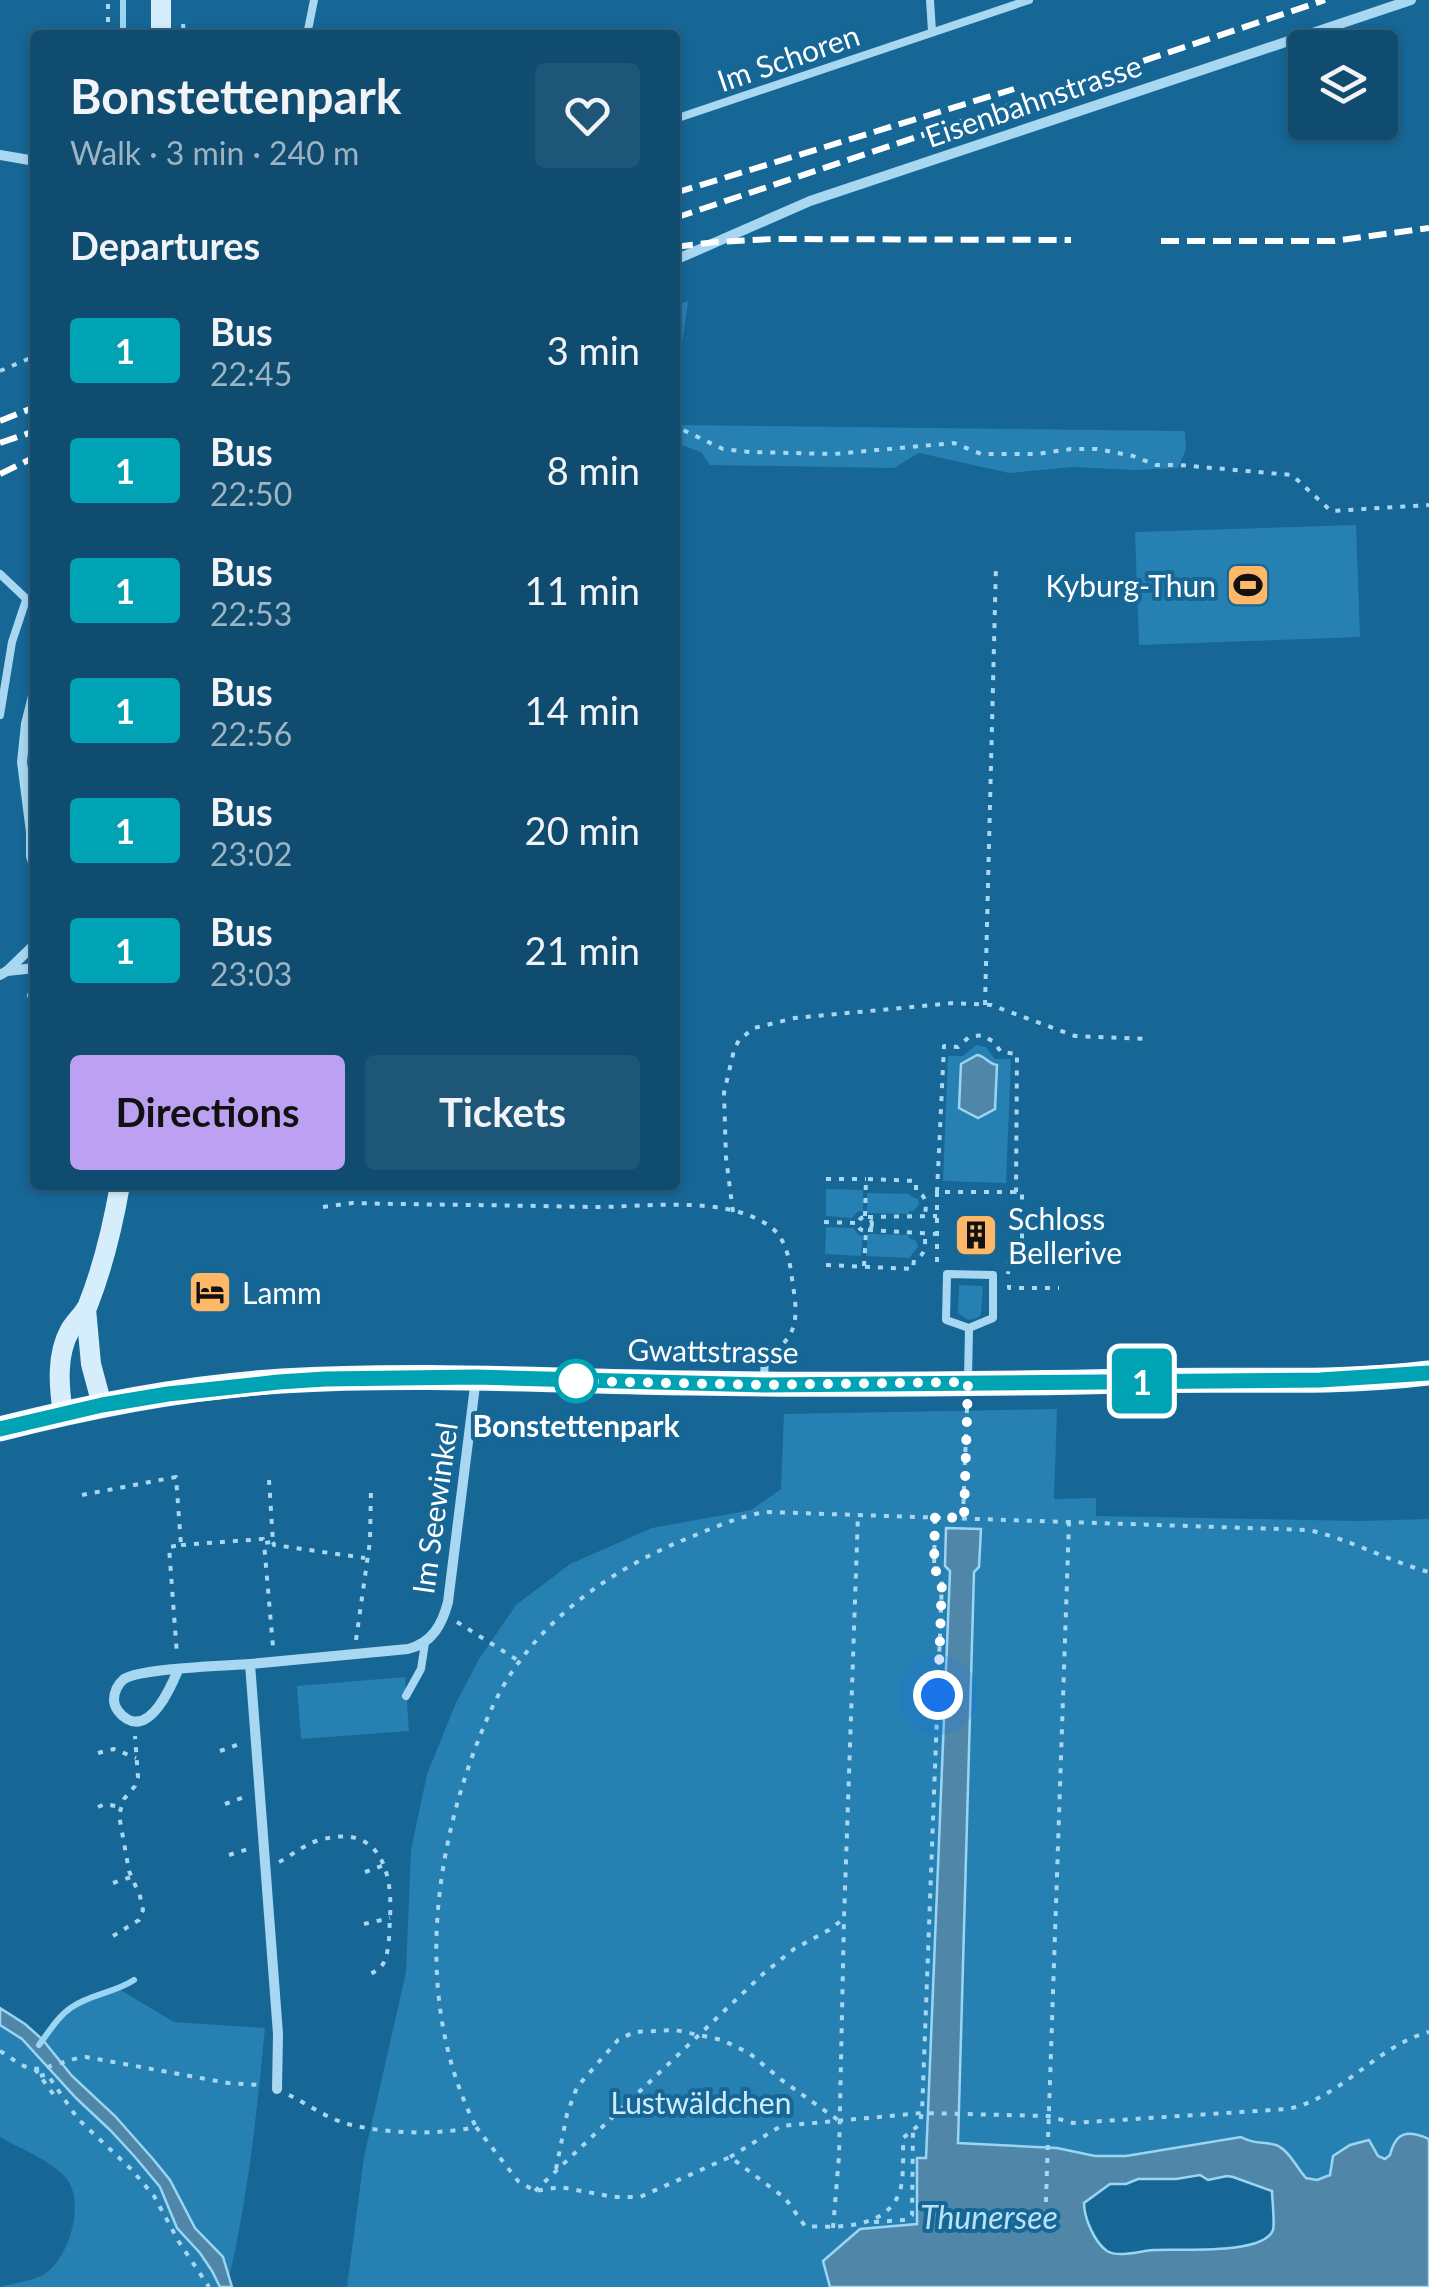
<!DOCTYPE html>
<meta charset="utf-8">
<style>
:root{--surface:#104c70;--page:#1e5678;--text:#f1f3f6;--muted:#9cb4c3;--line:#306383;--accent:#bca0f2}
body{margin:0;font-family:Lato,sans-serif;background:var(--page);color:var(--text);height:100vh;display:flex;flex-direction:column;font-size:38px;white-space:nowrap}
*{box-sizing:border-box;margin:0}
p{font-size:32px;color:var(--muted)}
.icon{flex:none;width:55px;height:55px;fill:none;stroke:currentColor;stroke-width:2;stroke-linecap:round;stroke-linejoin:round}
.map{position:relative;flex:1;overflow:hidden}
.drawer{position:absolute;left:30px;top:30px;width:650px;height:1160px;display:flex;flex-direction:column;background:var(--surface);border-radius:10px;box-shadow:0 2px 8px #0004,0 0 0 2px var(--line)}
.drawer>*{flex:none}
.badge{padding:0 20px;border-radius:8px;font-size:35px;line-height:65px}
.tools{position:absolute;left:1288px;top:30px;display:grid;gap:20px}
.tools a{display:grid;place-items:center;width:110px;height:110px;border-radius:10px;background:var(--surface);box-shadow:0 2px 8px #0004,0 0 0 2px var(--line);font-size:50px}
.you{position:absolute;width:50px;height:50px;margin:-25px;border:8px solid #fff;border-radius:50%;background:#1a73e8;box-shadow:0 0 0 15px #1a73e833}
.map>.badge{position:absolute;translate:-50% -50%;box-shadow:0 0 0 5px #fff}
h2{padding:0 40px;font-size:38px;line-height:90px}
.round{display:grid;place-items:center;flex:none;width:105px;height:105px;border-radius:10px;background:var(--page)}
.summary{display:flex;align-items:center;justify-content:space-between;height:170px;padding:0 40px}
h1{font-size:48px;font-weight:700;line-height:75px}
.button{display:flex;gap:20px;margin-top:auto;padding:20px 40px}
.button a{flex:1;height:115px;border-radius:10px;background:var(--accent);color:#111;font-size:40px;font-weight:700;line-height:115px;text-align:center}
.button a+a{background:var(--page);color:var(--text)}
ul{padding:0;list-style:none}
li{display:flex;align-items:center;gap:30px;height:120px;padding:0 40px}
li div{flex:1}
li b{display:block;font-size:38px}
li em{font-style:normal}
li .badge{min-width:110px;font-weight:700;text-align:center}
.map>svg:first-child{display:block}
</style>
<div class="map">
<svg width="1429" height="2287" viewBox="0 0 1429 2287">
<rect width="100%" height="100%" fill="#166696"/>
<g fill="#2680b2" fill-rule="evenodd">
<polygon points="688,301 680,358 681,425 1185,431 1186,449 1178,468 1133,470 1073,467 1009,473 919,453 894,468 710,465 701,452 675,443 675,305"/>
<polygon points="1356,525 1360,637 1139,645 1135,532"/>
<path d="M976 1045 986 1047 995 1059H1011L1006 1183 943 1181 948 1056H963ZM977 1055 983 1056 997 1066 995 1109 977 1118 972 1117 963 1109 961 1064Z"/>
<polygon points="826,1189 863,1190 863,1211 857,1212 852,1218 826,1216"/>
<polygon points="867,1193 910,1194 910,1196 918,1199 919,1204 914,1211 909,1211 909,1214 867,1213"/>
<polygon points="826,1227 853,1228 859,1235 863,1236 861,1256 825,1254"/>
<polygon points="868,1234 908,1235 909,1238 916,1241 918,1247 909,1258 866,1256"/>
<polygon points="959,1285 983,1286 981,1315 977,1318 968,1320 958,1313"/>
<path d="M1057 1409 1054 1499 1096 1498V1516L1360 1521 1429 1519V2139C1408 2130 1396 2131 1390 2155L1385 2159 1378 2156 1317 2180 1306 2178 1290 2156 1241 2137 1126 2156H1095L1057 2148 958 2143 928 2117 926 2159H917V2225L824 2261 830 2287H347L364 2157 406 1972 411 1850 427 1774 456 1703 479 1659 516 1605 570 1564 652 1528 751 1510 781 1489 784 1414Z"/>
<polygon points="405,1677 409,1731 301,1739 297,1686"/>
<path d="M119 1989 174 2022 265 2028C257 2112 248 2197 229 2278 223 2247 210 2250 195 2228 157 2175 116 2125 72 2077 62 2065 54 2052 43 2040 68 2006 78 2000 119 1989Z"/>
<path d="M0 2025 22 2039 76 2098 110 2130 135 2157 160 2187 177 2228 200 2253 212 2271 220 2287H0C13 2283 30 2282 43 2275 69 2260 86 2202 66 2178 50 2160 21 2149 0 2137Z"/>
</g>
<g fill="#5087a8" stroke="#9ad5f4" stroke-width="2.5" fill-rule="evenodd">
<path d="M977 1055C986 1056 988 1064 997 1065L995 1109 978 1118 959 1108 961 1064Z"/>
<path d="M946 1528 981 1529 979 1567 974 1572 958 2143 1057 2148 1095 2156H1126L1241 2137C1255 2145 1263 2141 1276 2145 1289 2150 1297 2168 1306 2178L1317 2180 1330 2175 1333 2156 1350 2145 1369 2140 1378 2156 1385 2159 1390 2155C1396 2131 1408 2130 1429 2139V2287H830L823 2261 860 2229 917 2224V2158H926L928 2112 950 1571 945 1566ZM1200 2175 1208 2180 1227 2176 1233 2177 1272 2191C1272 2199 1275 2223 1273 2230 1263 2256 1176 2248 1153 2250 1140 2251 1119 2258 1107 2251 1094 2242 1084 2217 1084 2203L1110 2184H1126L1138 2179H1176Z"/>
<polygon points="0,2008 25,2024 43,2040 72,2076 115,2116 153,2159 170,2180 195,2228 223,2257 232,2287 220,2287 212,2271 200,2253 177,2228 160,2187 135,2157 110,2130 76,2098 22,2039 0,2025"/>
</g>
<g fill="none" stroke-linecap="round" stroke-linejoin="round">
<g stroke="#9ad5f4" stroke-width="6">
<polyline points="123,35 123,0"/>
<polyline points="30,995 35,1011"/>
<path d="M39 2045C49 2032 58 2016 72 2007 91 1994 114 1993 134 1980"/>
</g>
<g stroke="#a8d7f1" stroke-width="4" stroke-dasharray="5 8" stroke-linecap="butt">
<polyline points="183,24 184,35"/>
<polyline points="108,35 108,0"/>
<polyline points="0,371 35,356"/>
<polyline points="675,421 681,429 723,449 750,452 834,454 954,443 981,454 1037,454 1071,449 1097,449 1133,456 1156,465 1179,465 1292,475 1331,511 1429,505"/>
<polyline points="985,1005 996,565"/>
<polyline points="826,1179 866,1179"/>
<polyline points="937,1192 944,1046 958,1047 969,1037 982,1035 994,1042 1001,1052 1017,1054 1016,1192 1022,1192 1022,1260 1009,1259 1008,1274"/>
<path d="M323 1207 352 1203C431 1205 509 1205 588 1207 642 1208 721 1194 768 1225 788 1238 790 1264 793 1286 797 1310 799 1332 778 1348"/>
<polyline points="733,1212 726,1158 724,1093 734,1050 739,1040 754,1028 795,1018 954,1003 991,1005 1075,1036 1147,1039"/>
<path d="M865 1216 866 1179 916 1181V1191C928 1196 926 1206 925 1216"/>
<circle cx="865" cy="1224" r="7"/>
<polyline points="868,1217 937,1216"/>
<polyline points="824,1222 858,1223"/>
<polyline points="868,1230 937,1234"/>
<polyline points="937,1262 937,1192 1016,1192"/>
<path d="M826 1265 913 1269 914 1260C927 1255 925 1245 925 1233"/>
<polyline points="864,1266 866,1231"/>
<polyline points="1009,1285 1009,1288 1059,1288"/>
<polyline points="269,1480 273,1542 264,1543 273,1647"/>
<polyline points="82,1495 176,1477 181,1545 169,1547 177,1655"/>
<polyline points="963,1517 967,1407"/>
<polyline points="273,1542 274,1545 365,1558"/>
<polyline points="181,1545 263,1539 264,1542"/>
<polyline points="457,1622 519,1661"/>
<polyline points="356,1640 370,1541 371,1488"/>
<polyline points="220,1751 239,1744"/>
<polyline points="98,1753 114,1749 136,1758"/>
<polyline points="225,1804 244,1797"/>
<polyline points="98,1807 105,1804 120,1807"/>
<polyline points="229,1855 248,1849"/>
<path d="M279 1862C293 1855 304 1844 320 1840 379 1823 393 1870 390 1918 389 1933 390 1951 383 1964 378 1971 372 1973 364 1977"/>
<polyline points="365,1872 384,1865"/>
<polyline points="113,1883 131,1877"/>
<polyline points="364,1924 390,1918"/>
<polyline points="113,1936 139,1920 143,1910 140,1896 129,1871 119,1815 124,1799 135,1786 138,1777 135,1736"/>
<path d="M0 2051C9 2056 19 2065 29 2068 43 2072 69 2058 86 2057L228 2083 261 2085"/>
<polyline points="35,2069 56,2098"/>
<polyline points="40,2076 47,2074 78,2119 131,2169 154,2196 179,2242 209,2287"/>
<path d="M289 2095C309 2105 331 2121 352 2125 391 2134 437 2135 476 2127L518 2181 535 2191 560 2187 614 2197H640L730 2157 785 2198 805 2226C839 2228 891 2229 901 2187 904 2171 903 2153 903 2138L919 2125 922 2113 1048 2116 1073 2123 1287 2109C1341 2099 1376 2046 1429 2032"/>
<path d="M475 2125C418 2010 430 1874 472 1757 484 1724 498 1690 519 1662 559 1607 619 1567 681 1541 709 1530 737 1516 767 1512L1308 1530C1350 1539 1388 1561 1429 1572"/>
<polyline points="730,2157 781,2126 922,2113 942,1581 934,1568 935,1517"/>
<polyline points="556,2169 567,2114 577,2087 618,2040 634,2032 675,2030 722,2040 749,2053 783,2081 838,2120"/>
<polyline points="535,2191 763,1974 794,1949 829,1930 842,1920"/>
<polyline points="874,2222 905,2220 912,2215 913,2130"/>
<polyline points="833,2228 839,2156 844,1919 858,1514"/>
<polyline points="1045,2228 1069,1522"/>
</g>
<g stroke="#a8d7f1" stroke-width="8">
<polyline points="930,0 932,31"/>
<polyline points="307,35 314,0"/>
<polyline points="675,119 1029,0"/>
<polyline points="0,574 35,607"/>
<polyline points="0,715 12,642 26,600"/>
<polyline points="714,1355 765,1355 764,1380"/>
<polyline points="968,1378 969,1328 993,1318 993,1275 947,1274 946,1320 969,1328"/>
<polyline points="406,1696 421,1669 425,1643"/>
</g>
<g stroke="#a8d7f1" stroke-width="10">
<polyline points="0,155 35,161"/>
<polyline points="675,260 810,201 1411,0"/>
<polyline points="35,688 26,724 22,762 31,832 31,856 35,869"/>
<polyline points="7,971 35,944"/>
<polyline points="0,975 7,971 35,968"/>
<path d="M178 1670C171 1687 151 1733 127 1719 120 1715 114 1707 114 1700 114 1692 118 1684 124 1679 142 1668 224 1666 250 1664"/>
<path d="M277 2089 278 2034 250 1664 408 1649C432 1643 442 1625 448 1602L476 1378"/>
</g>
<g stroke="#d6eefc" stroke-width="20">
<polyline points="161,0 161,35"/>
<polyline points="86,1309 91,1364 102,1405"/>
<path d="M63 1414C59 1387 56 1355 70 1330 75 1321 84 1314 88 1305 103 1267 113 1225 120 1185"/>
</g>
<path stroke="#f2f9ff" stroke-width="25" d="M0 1429C93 1405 187 1387 282 1381 418 1373 554 1381 690 1383 838 1386 987 1384 1135 1381 1233 1378 1331 1385 1429 1373"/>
<g stroke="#fff" stroke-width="6" stroke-dasharray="18 8" stroke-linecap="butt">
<polyline points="675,193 1014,89"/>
<polyline points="675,218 1325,0"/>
<polyline points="1161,241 1334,241 1429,228"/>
<polyline points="675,247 716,242 773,239 1071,240"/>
<polyline points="0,421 35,407"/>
<polyline points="0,443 35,431"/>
<polyline points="0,474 35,457"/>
</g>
</g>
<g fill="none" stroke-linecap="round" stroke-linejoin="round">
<g stroke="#fff" stroke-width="22">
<polyline id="line" points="0,1429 102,1405 168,1394 279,1382 325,1379 476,1377 764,1385 1320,1380 1429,1373"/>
</g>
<use href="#line" stroke="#00a3b4" stroke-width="15"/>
<polyline stroke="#fff" stroke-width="10" stroke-dasharray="0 18" points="576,1381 764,1385 968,1382 964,1518 935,1517 934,1568 942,1581 938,1695"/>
</g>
<defs>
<g id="stadium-square" transform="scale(2.25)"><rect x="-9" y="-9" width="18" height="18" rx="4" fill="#ffb768" stroke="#166696"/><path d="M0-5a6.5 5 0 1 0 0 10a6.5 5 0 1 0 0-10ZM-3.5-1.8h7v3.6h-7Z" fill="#111"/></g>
<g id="building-square" transform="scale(2.25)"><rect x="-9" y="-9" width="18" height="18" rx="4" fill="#ffb768" stroke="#166696"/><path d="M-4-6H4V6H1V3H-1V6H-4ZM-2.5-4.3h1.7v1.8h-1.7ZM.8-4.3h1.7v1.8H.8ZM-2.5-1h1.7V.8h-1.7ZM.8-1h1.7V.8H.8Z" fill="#111"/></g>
<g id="hotel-square" transform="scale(2.25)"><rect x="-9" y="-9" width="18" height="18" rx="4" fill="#ffb768" stroke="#166696"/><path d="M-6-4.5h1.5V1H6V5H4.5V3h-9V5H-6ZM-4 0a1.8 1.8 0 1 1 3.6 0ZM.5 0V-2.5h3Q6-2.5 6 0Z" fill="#111"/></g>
</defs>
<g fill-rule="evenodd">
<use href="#stadium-square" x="1248" y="585"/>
<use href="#building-square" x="976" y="1235"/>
<use href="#hotel-square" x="210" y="1292"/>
</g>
<circle fill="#fff" stroke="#00a3b4" stroke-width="5" cx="576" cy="1381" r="20"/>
<g text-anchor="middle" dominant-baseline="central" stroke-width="8" stroke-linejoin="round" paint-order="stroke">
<g font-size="30" fill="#fff" stroke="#166696">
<text transform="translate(788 57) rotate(-19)">Im Schoren</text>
<text transform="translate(1033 100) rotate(-19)">Eisenbahnstrasse</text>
<text transform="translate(713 1350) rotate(1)">Gwattstrasse</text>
<text transform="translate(434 1508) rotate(-82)">Im Seewinkel</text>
</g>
<g font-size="30" fill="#fff" stroke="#166696" text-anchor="start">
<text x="1216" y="585" text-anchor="end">Kyburg-Thun</text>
<text x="1008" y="1218">Schloss<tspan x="1008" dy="34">Bellerive</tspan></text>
<text x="242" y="1292">Lamm</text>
</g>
<g font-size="30" font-weight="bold" fill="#fff" stroke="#166696">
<text x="576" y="1425">Bonstettenpark</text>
</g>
<g font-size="30" fill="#cfecfc" stroke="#166696">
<text x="701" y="2102">Lustwäldchen</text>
</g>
<g font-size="32" font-style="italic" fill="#b8e2f8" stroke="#166696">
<text x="989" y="2216">Thunersee</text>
</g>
</g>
</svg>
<div class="tools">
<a><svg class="icon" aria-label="layers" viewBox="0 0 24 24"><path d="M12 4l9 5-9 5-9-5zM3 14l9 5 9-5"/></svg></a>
</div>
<div class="you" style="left:938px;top:1695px"></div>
<b class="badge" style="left:1142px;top:1381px;background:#00a3b4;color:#fff">1</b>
<section class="drawer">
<div class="summary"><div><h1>Bonstettenpark</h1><p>Walk · 3 min · 240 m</p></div><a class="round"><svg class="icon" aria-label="heart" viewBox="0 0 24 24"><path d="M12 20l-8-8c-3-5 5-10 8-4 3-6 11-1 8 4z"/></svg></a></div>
<h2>Departures</h2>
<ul>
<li><span class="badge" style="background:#00a3b4;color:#fff">1</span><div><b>Bus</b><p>22:45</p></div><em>3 min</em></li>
<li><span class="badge" style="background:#00a3b4;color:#fff">1</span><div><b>Bus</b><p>22:50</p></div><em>8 min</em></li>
<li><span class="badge" style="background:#00a3b4;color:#fff">1</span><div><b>Bus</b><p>22:53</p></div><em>11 min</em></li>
<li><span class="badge" style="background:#00a3b4;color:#fff">1</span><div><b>Bus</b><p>22:56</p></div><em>14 min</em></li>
<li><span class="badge" style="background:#00a3b4;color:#fff">1</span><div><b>Bus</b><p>23:02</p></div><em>20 min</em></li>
<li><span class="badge" style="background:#00a3b4;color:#fff">1</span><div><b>Bus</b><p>23:03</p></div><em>21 min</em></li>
</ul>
<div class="button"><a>Directions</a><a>Tickets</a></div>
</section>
</div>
